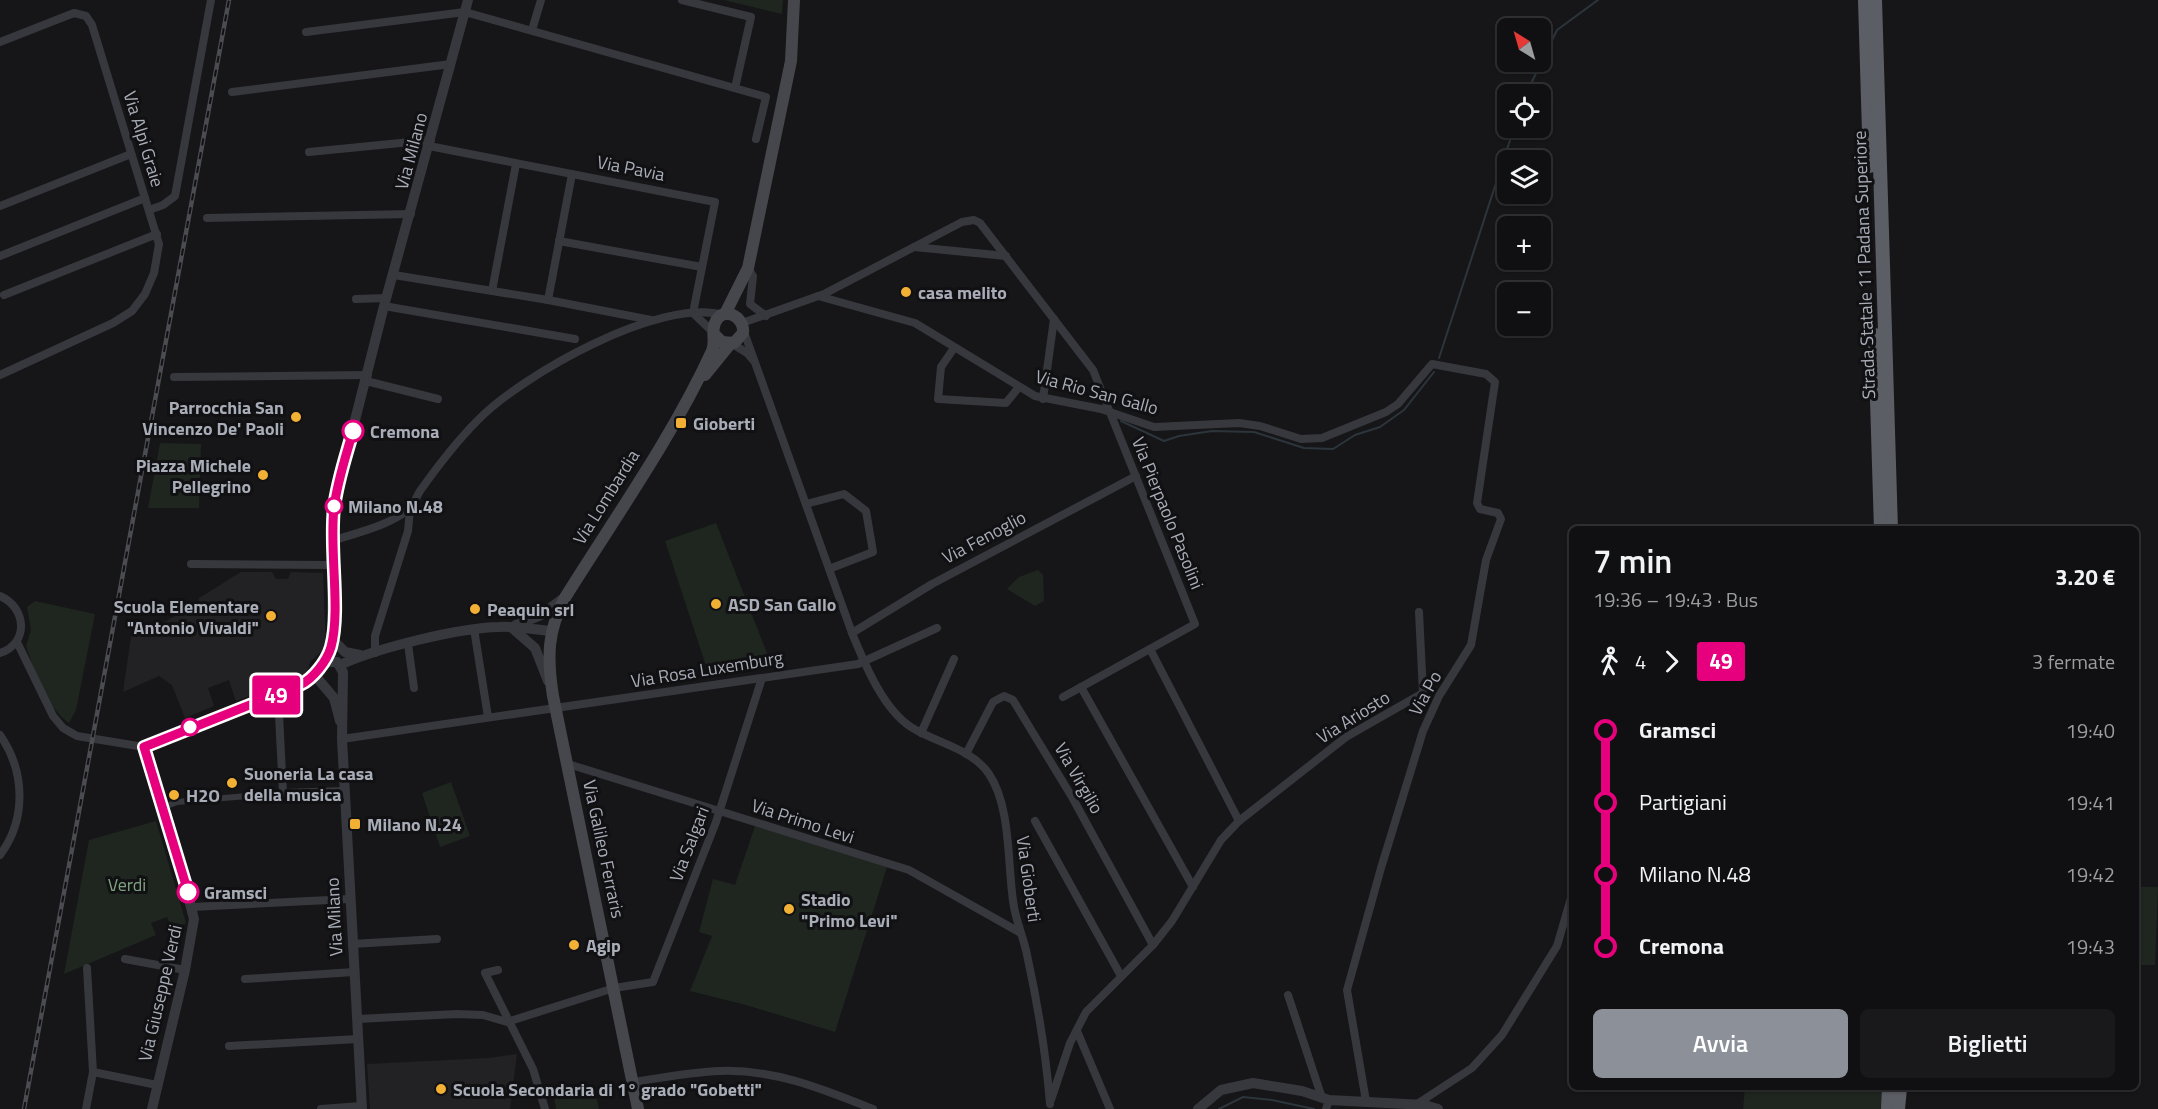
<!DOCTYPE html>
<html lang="it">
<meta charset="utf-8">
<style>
:root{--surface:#101012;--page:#19191b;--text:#f1f3f6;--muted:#9c9d9f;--line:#303032;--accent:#8c9099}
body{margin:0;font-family:"Titillium Web",sans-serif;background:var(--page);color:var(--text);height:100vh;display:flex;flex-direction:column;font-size:22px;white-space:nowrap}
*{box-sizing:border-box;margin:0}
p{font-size:20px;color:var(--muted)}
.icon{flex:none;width:33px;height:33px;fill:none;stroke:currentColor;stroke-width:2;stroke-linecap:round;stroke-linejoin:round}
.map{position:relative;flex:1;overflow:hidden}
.drawer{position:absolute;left:1569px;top:526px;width:570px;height:564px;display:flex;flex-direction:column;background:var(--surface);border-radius:9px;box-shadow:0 2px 4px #0004,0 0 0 2px var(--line)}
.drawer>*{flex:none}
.badge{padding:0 12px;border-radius:4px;font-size:21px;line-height:39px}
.needle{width:39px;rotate:323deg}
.tools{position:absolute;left:1497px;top:18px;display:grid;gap:12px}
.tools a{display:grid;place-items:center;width:54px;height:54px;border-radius:9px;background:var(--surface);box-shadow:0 2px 4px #0004,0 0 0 2px var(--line);font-size:30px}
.map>.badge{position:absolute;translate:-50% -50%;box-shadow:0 0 0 3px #fff}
.legs{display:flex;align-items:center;gap:9px;height:66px;padding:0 24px;font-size:20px}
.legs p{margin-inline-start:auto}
.head{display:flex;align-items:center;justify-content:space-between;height:102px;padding:0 24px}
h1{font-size:33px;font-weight:600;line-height:45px}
.button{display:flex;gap:12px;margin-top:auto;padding:12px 24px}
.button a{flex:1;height:69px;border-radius:9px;background:var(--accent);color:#fff;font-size:24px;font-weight:600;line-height:69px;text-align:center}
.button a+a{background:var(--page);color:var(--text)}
ul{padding:0 24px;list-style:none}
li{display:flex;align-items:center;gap:21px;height:72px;font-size:22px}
li i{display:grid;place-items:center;width:9px;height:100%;margin:0 8px;background:currentColor}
li i::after{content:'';width:15px;height:15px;margin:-8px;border:4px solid;border-radius:50%;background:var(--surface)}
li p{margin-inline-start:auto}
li:first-child i{background:linear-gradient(#0000 50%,currentColor 0)}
li:last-child i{background:linear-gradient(currentColor 50%,#0000 0)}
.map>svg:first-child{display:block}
</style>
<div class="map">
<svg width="2158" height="1109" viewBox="0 0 2158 1109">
<rect width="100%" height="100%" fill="#161618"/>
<g fill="#222225">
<polygon points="241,572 272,572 276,579 288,579 291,572 323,573 326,647 310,662 306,676 236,701 229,680 208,688 214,706 185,718 172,685 159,676 123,692 132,630 146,632 197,604 199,598"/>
<polygon points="517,1054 510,1109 370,1109 367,1064 488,1058"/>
</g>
<g fill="#1e261f">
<polygon points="724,0 783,0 782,14"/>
<polygon points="160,443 201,444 199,508 148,508"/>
<polygon points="716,523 772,666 710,678 665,541"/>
<polygon points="1038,570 1043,575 1044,601 1035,606 1007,589 1019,577"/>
<path d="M35 601 95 614 76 710 69 723C46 706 35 673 26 646L31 630 27 607Z"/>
<polygon points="451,782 470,836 440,847 422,793"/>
<polygon points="156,821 186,923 172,929 167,917 151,923 156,935 64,974 89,840"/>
<polygon points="755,826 887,867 835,1032 746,1005 690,991 712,936 699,932 713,879 735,885"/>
<polygon points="2136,887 2158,887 2155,965 2136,965"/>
<polygon points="594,1087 599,1109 556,1109 554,1097"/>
<polygon points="1745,1088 1885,1088 1883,1109 1743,1109"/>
</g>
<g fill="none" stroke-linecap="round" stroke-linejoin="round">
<g stroke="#2c353c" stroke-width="2">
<polyline points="1526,94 1557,30 1598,0"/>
<polyline points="1439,358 1514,128"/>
<polyline points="1121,421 1164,441 1179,436 1212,431 1254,432 1304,448 1333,449 1355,435 1380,427 1404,410 1434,372"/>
<polyline points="1219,1109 1243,1097 1272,1100 1314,1109"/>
</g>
<polyline stroke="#37383d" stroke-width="6" points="164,807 177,802 283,793"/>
<g stroke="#37383d" stroke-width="8">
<polyline points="682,0 751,17 735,88"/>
<polyline points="532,30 541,0"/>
<polyline points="306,32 465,12 766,97 756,139"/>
<polyline points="0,42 74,13 86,16 92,25 159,244 154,273 145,294 132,311 113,323 0,375"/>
<polyline points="232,92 451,64"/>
<polyline points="429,146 715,202 693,313"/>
<polyline points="309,152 431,140"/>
<polyline points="0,206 131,154"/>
<polyline points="149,210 163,205 175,196 211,0"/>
<polyline points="207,218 411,214"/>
<polyline points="559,241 702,267"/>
<polyline points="914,247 1006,256"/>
<polyline points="0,256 145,198"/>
<polyline points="748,268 753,276 750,304 766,316"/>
<polyline points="394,275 548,300 651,320"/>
<polyline points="492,291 516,164"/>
<polyline points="4,295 157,234"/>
<polyline points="818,296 915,323 1035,396 1101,409 1154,427 1239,423 1260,426 1301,439 1322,438 1386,412 1398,404 1432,364 1486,374 1495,382 1477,503 1480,509 1498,513 1501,519 1486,560 1471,645 1439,696 1423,731 1381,868 1347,990 1366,1101"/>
<polyline points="356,299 386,298"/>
<polyline points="548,300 572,174"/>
<polyline points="384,306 575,339"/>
<polyline points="693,313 714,333"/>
<polyline points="742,323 824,294 962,222 974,220 980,223 1093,370 1195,624 1063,697"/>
<path d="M743 329 852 633C865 665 885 714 916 730 941 744 973 750 989 774 1012 808 1007 868 1014 907 1017 924 1024 939 1027 955 1038 1005 1046 1054 1050 1104"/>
<polyline points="731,343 747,353 753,360"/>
<polyline points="954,348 941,367 938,399 1006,403 1019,387"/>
<polyline points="174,377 368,375"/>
<polyline points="366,381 438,399"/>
<polyline points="1043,399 1054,319"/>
<polyline points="806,504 844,494 866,511 873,552 829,569"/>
<path d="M332 541C356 533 388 526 408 510 414 506 416 497 420 491 437 467 457 441 478 420 522 375 660 297 723 315"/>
<polyline points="191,564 332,565"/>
<path d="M0 596C26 607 30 643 0 653"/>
<polyline points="474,629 488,717"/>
<polyline points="852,633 932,584 1136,476"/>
<polyline points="17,642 53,716 63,728 77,736 144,747"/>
<polyline points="408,644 414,688"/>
<polyline points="1150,649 1239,821"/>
<polyline points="375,653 375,636 408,531 410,509"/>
<polyline points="1081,687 1193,887"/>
<polyline points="278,695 283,793 345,791"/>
<polyline points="921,733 954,659"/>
<path d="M0 735C25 771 27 819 0 855"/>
<polyline points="342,739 858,664 937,628"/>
<polyline points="966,754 993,702 1004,696 1013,700 1072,797 1153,945"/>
<polyline points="568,764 909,870 1019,932"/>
<polyline points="1035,821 1121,976"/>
<polyline points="192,907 349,899"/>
<polyline points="352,944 437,939"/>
<polyline points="125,959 185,970"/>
<polyline points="87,968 93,1072 157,1085"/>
<polyline points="498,970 485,973 533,1069 545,1109"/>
<polyline points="245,979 354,972"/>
<polyline points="1288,995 1322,1098"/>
<polyline points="357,1019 457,1014 483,1015 507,1022 614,988 653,982 716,822 762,678"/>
<polyline points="1077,1031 1110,1109"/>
<polyline points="229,1046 358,1039"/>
<path d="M633 1082C661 1078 691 1072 720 1071 775 1069 823 1089 873 1109"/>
<polyline points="1051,1100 1070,1043 1086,1012 1153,945 1172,921 1221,840 1239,821 1346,737 1423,693 1419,612"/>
<polyline points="1417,1104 1472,1068 1502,1035 1557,946 1571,898 1572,881"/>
<polyline points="86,1109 93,1072"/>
<polyline points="321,1109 361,1106"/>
<polyline points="1326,1109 1329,1100"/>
</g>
<g stroke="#37383d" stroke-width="10">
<polyline points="516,625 541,615 565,597"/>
<polyline points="511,627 535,648 548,681"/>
<polyline points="338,645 345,652 360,655"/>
<polyline points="323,662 337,662 343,672 342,739 362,1109"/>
<path d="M340 665C377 648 458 628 499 627 516 626 533 629 550 631"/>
<polyline points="317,670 318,679 334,698 340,721"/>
<polyline points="152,1109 185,970 194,919 167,816 144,747 299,685 310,679 323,662 332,644 332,522 337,491 384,306 468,0"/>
<polyline points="1198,1109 1221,1090 1253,1083 1302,1091 1329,1100 1425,1105 1438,1109"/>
</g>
<g stroke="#45474d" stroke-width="12">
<polyline points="725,314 748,268 791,61 794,0"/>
<polyline points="705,375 731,343"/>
<path d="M638 1109 553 696C547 658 547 630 566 596 616 516 673 436 712 351 716 342 711 332 715 323 722 305 745 316 743 333L734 343 722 342 714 334"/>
</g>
<g stroke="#5b5e65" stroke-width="14">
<polyline points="1865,0 1870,166"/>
<polyline points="1875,0 1891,530"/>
<polyline points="1875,335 1881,530"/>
<polyline points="1888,1109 1889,1088"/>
<polyline points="1898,1109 1900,1088"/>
</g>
<g stroke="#4a4c52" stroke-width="4.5">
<polyline id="rail" points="24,1109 229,0"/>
</g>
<use href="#rail" stroke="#111113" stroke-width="2" stroke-dasharray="7" stroke-linecap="butt"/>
</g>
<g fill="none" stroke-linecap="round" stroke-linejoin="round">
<g stroke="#fff" stroke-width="14">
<path id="line-1" d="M188 892 144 747 300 685C313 679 327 661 331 647 341 610 329 549 334 508 337 482 346 456 353 431"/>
</g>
<use href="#line-1" stroke="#e6007e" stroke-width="9"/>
</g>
<g fill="#f2b134" stroke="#111113" stroke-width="2">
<circle cx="906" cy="292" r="6"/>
<circle cx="296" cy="417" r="6"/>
<rect x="675" y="417" width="12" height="12" rx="3"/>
<circle cx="263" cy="475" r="6"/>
<circle cx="716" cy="604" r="6"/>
<circle cx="475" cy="609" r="6"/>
<circle cx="271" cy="616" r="6"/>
<circle cx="232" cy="783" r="6"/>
<circle cx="174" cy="795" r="6"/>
<rect x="349" y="818" width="12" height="12" rx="3"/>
<circle cx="789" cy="909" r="6"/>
<circle cx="574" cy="945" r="6"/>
<circle cx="441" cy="1089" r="6"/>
</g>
<g fill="#fff" stroke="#e6007e" stroke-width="3">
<circle cx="353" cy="431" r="10"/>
<circle cx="334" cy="506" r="8"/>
<circle cx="190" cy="727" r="8"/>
<circle cx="188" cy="892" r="10"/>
</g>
<g text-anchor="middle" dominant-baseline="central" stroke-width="6" stroke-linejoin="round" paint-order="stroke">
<g font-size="18" fill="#a8adb8" stroke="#111113">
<text transform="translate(144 139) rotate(73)">Via Alpi Graie</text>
<text transform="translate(411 151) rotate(-75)">Via Milano</text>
<text transform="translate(631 168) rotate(11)">Via Pavia</text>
<text transform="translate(1864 265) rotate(-92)">Strada Statale 11 Padana Superiore</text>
<text transform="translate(1097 392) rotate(15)">Via Rio San Gallo</text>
<text transform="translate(606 497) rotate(-58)">Via Lombardia</text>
<text transform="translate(1168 513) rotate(68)">Via Pierpaolo Pasolini</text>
<text transform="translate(984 537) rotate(-28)">Via Fenoglio</text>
<text transform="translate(707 669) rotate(-9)">Via Rosa Luxemburg</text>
<text transform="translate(1425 693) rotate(-61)">Via Po</text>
<text transform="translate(1353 717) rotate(-32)">Via Ariosto</text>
<text transform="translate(1079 778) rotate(60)">Via Virgilio</text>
<text transform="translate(803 821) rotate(18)">Via Primo Levi</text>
<text transform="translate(689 844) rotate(-69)">Via Salgari</text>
<text transform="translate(604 849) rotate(78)">Via Galileo Ferraris</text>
<text transform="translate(1029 879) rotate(82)">Via Gioberti</text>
<text transform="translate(334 917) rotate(-93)">Via Milano</text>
<text transform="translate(160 993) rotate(-77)">Via Giuseppe Verdi</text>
</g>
<g font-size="18" font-weight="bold" fill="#a8adb8" stroke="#111113" text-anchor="start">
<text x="918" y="292">casa melito</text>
<text x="284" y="407" text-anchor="end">Parrocchia San<tspan x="284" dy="21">Vincenzo De' Paoli</tspan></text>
<text x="693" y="423">Gioberti</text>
<text x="251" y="465" text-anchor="end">Piazza Michele<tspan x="251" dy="21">Pellegrino</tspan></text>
<text x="728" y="604">ASD San Gallo</text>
<text x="259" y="606" text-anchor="end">Scuola Elementare<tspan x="259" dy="21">"Antonio Vivaldi"</tspan></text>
<text x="487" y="609">Peaquin srl</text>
<text x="244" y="773">Suoneria La casa<tspan x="244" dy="21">della musica</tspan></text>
<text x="186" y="795">H2O</text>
<text x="367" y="824">Milano N.24</text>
<text x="801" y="899">Stadio<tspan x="801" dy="21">"Primo Levi"</tspan></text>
<text x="586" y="945">Agip</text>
<text x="453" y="1089">Scuola Secondaria di 1° grado "Gobetti"</text>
</g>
<g font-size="18" font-weight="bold" fill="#a8adb8" stroke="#111113" text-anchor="start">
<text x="370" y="431">Cremona</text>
<text x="348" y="506">Milano N.48</text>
<text x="204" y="892">Gramsci</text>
</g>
<g font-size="18" fill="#7fa381" stroke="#111113">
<text x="127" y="884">Verdi</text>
</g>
</g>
</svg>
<div class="tools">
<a><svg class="needle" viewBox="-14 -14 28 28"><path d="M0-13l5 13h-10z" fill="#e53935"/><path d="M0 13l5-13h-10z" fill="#9c9d9f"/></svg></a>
<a><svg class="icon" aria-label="locate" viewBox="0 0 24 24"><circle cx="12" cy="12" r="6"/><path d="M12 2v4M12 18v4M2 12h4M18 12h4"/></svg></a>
<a><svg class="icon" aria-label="layers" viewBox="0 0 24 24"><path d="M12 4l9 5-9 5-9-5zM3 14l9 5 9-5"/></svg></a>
<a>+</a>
<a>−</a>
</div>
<b class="badge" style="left:276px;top:695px;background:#e6007e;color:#fff">49</b>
<section class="drawer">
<div class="head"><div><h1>7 min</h1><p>19:36 – 19:43 · Bus</p></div><b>3.20 €</b></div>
<div class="legs"><svg class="icon" aria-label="walk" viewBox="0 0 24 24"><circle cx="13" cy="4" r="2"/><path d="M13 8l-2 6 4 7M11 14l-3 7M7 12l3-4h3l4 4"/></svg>4<svg class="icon" aria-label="forward" viewBox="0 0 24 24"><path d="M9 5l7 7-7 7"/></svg><b class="badge" style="background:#e6007e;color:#fff">49</b><p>3 fermate</p></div>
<ul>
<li><i style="color:#e6007e"></i><b>Gramsci</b><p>19:40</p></li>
<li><i style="color:#e6007e"></i><span>Partigiani</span><p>19:41</p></li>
<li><i style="color:#e6007e"></i><span>Milano N.48</span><p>19:42</p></li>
<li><i style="color:#e6007e"></i><b>Cremona</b><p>19:43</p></li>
</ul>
<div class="button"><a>Avvia</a><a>Biglietti</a></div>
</section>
</div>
